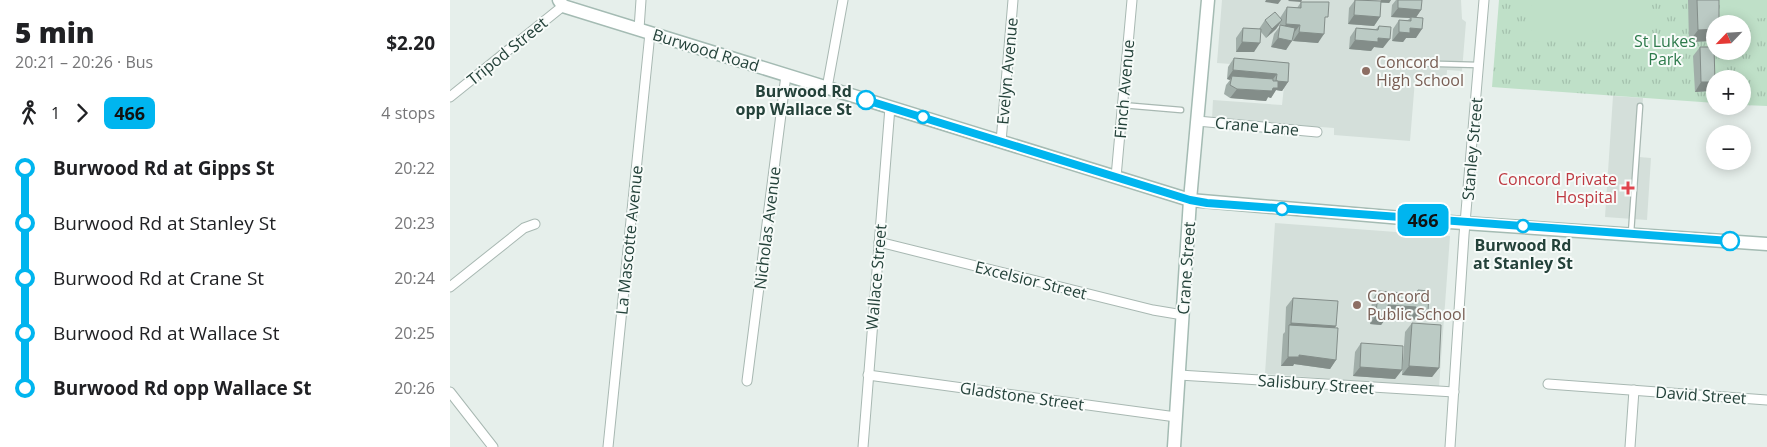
<!DOCTYPE html>
<meta charset="utf-8">
<style>
:root{--surface:#fff;--page:#f2f2f2;--text:#202124;--muted:#757577}
body{margin:0;font-family:"Open Sans",sans-serif;background:var(--page);color:var(--text);height:100vh;display:flex;flex-direction:column;font-size:19px;white-space:nowrap}
*{box-sizing:border-box;margin:0}
p{font-size:16px;color:var(--muted)}
.icon{flex:none;width:28px;height:28px;fill:none;stroke:currentColor;stroke-width:2;stroke-linecap:round;stroke-linejoin:round}
.map{position:relative;flex:1;overflow:hidden}
.side{display:flex;flex-direction:column;background:var(--surface);width:450px}
.side>*{flex:none}
.badge{padding:0 10px;border-radius:8px;font-size:18px;line-height:32px}
.needle{width:32px;rotate:245deg}
.controls{position:absolute;left:1256px;top:15px;display:grid;gap:10px}
.controls a{display:grid;place-items:center;width:45px;height:45px;border-radius:50%;background:var(--surface);box-shadow:0 2px 12px #0003;font-size:25px}
.map>.badge{position:absolute;translate:-50% -50%;box-shadow:0 0 0 2px #fff}
.legs{display:flex;align-items:center;gap:8px;height:55px;padding:0 15px;font-size:16px}
.legs p{margin-inline-start:auto}
.headline{display:flex;align-items:center;justify-content:space-between;height:85px;padding:0 15px}
h1{font-size:28px;font-weight:800;line-height:38px}
ul{padding:0 15px;list-style:none}
li{display:flex;align-items:center;gap:18px;height:55px;font-size:19px}
li i{display:grid;place-items:center;width:8px;height:100%;margin:0 6px;background:currentColor}
li i::after{content:'';width:12px;height:12px;margin:-6px;border:4px solid;border-radius:50%;background:var(--surface)}
li p{margin-inline-start:auto}
li:first-child i{background:linear-gradient(#0000 50%,currentColor 0)}
li:last-child i{background:linear-gradient(currentColor 50%,#0000 0)}
main{display:flex;flex:1;min-height:0}
.map>svg:first-child{display:block}
</style>
<main>
<section class="side">
<div class="headline"><div><h1>5 min</h1><p>20:21 – 20:26 · Bus</p></div><b>$2.20</b></div>
<div class="legs"><svg class="icon" aria-label="walk" viewBox="0 0 24 24"><circle cx="13" cy="4" r="2"/><path d="M13 8l-2 6 4 7M11 14l-3 7M7 12l3-4h3l4 4"/></svg>1<svg class="icon" aria-label="forward" viewBox="0 0 24 24"><path d="M9 5l7 7-7 7"/></svg><b class="badge" style="background:#00b5ef;color:#111">466</b><p>4 stops</p></div>
<ul>
<li><i style="color:#00b5ef"></i><b>Burwood Rd at Gipps St</b><p>20:22</p></li>
<li><i style="color:#00b5ef"></i><span>Burwood Rd at Stanley St</span><p>20:23</p></li>
<li><i style="color:#00b5ef"></i><span>Burwood Rd at Crane St</span><p>20:24</p></li>
<li><i style="color:#00b5ef"></i><span>Burwood Rd at Wallace St</span><p>20:25</p></li>
<li><i style="color:#00b5ef"></i><b>Burwood Rd opp Wallace St</b><p>20:26</p></li>
</ul>
</section>
<div class="map">
<svg width="1317" height="447" viewBox="0 0 1317 447">
<defs>
<pattern id="grass-tufts" width="24" height="20" patternUnits="userSpaceOnUse" patternTransform="scale(1.25)"><rect width="24" height="20" fill="#bfe0c8"/><path d="M3 7l-1-3M5 7V3M7 7l1-3M15 17l-1-3M17 17v-4M19 17l1-3" fill="none" stroke="#a4c1ad"/></pattern>
</defs>
<rect width="100%" height="100%" fill="#e6efeb"/>
<g fill="#d4dfda">
<polygon points="772,0 1011,0 1012,19 1016,22 1012,71 997,70 996,82 965,80 960,141 884,135 884,128 762,119 763,100 832,105 836,68 767,63"/>
<polygon points="1163,96 1193,98 1189,157 1201,158 1197,220 1155,217"/>
<polygon points="825,223 1000,236 989,387 815,374"/>
</g>
<path fill="url(#grass-tufts)" fill-rule="evenodd" d="M1049 0H1317V106L1293 105 1292 79H1265V103L1042 87ZM1265 24H1292V51H1265Z"/>
<g fill="#bfe0c8">
<polygon points="1082,0 1202,0 1202,42 1082,41"/>
<polygon points="1270,0 1317,0 1317,18 1270,20"/>
</g>
<g fill="none" stroke-linecap="round" stroke-linejoin="round">
<g stroke="#a8b8b2" stroke-width="7">
<g id="lane">
<polyline points="954,63 1028,65"/>
<polyline points="672,105 731,110"/>
<polyline points="1181,233 1190,106"/>
</g>
</g>
<g stroke="#a8b8b2" stroke-width="11">
<g id="street">
<polyline points="189,29 191,0"/>
<polyline points="377,88 393,0"/>
<polyline points="0,97 113,6"/>
<polyline points="747,121 867,132"/>
<polyline points="551,142 563,0"/>
<polyline points="666,177 682,0"/>
<polyline points="429,242 703,310 733,315"/>
<polyline points="0,287 74,228 85,224"/>
<polyline points="418,375 726,417"/>
<polyline points="729,375 1004,392"/>
<polyline points="297,381 336,75"/>
<polyline points="1098,384 1317,400"/>
<polyline points="0,392 43,447"/>
<polyline points="158,447 200,33"/>
<polyline points="413,447 440,107"/>
<polyline points="1000,447 1014,235 1034,0"/>
<polyline points="1180,447 1184,390"/>
</g>
</g>
<g stroke="#a4bbb3" stroke-width="15">
<g id="secondary">
<polyline points="109,0 113,6 740,200 999,222 1317,244"/>
<polyline points="724,447 740,200 758,0"/>
</g>
</g>
<use href="#lane" stroke="#fff" stroke-width="4.5"/>
<use href="#street" stroke="#fff" stroke-width="9"/>
<use href="#secondary" stroke="#fff" stroke-width="12"/>
</g>
<g fill="#a1aea9">
<polygon points="905,0 930,1 941,0 939,3 931,3 930,17 924,26 898,24 899,8"/>
<polygon points="946,0 948,0 971,10 966,17 966,38 956,38 953,42 942,41 943,29 949,20 958,20 960,18 941,17 942,5"/>
<polygon points="1238,0 1269,0 1265,24 1265,36 1261,41 1239,42"/>
<polygon points="851,2 875,22 868,43 843,41 843,37 836,50 821,47 824,34 830,26 830,24 826,29 816,38 811,32 804,52 786,52 786,38 793,28 809,29 815,20 830,18 837,7 847,8"/>
<polygon points="929,26 933,48 924,47 921,51 899,49 900,37 906,28 926,29"/>
<polygon points="1250,47 1265,82 1259,91 1245,92 1243,56"/>
<polygon points="784,58 839,63 838,82 832,91 826,90 821,98 818,97 816,101 780,98 774,94 776,85 780,80 777,79 778,67"/>
<polygon points="968,290 978,311 971,320 960,319 960,316 938,315 931,325 920,324 922,300 928,291 965,294"/>
<polygon points="843,298 885,328 886,360 880,369 844,364 843,366 831,366 833,334 835,332 836,307"/>
<polygon points="962,323 989,368 982,377 952,375 955,332"/>
<polygon points="911,343 952,370 945,379 903,376 905,352"/>
</g>
<g fill="#838d89">
<polygon points="816,0 831,0 828,4 815,2"/>
<polygon points="839,0 852,0 851,2 838,1"/>
<polygon points="931,0 941,0 939,3 930,2"/>
<polygon points="948,8 971,10 965,19 961,17 960,18 941,17"/>
<polygon points="904,15 930,17 924,26 898,24"/>
<polygon points="832,20 826,29 816,38 822,29"/>
<polygon points="836,24 850,25 843,34 829,33"/>
<polygon points="960,28 972,29 966,38 956,38 953,42 942,41 949,32"/>
<polygon points="1265,29 1265,36 1261,41 1239,42 1248,30"/>
<polygon points="849,32 874,34 868,43 843,41"/>
<polygon points="828,38 842,41 836,50 821,47"/>
<polygon points="928,38 940,39 933,48 924,47 921,51 899,49 905,40"/>
<polygon points="792,42 810,43 804,52 786,52"/>
<polygon points="783,70 827,74 820,83 782,76 780,80 777,79"/>
<polygon points="826,81 838,82 832,91 826,90 821,98 818,97 816,101 780,98 787,89 820,91"/>
<polygon points="1251,82 1265,82 1259,91 1245,92"/>
<polygon points="938,305 966,307 960,316 932,314"/>
<polygon points="966,310 978,311 971,320 960,319"/>
<polygon points="926,315 938,316 931,325 920,324"/>
<polygon points="841,323 886,326 880,335 839,325"/>
<polygon points="849,355 886,360 880,369 844,364 843,366 831,366 838,357"/>
<polygon points="959,366 989,368 982,377 952,375"/>
<polygon points="910,367 952,370 945,379 903,376"/>
</g>
<g fill="#bbcac4" stroke="#838d89">
<polygon points="905,0 931,1 930,17 904,15"/>
<polygon points="948,0 972,0 971,10 948,8"/>
<polygon points="1247,0 1269,0 1269,24 1265,24 1265,29 1248,30"/>
<polygon points="851,2 879,2 878,17 875,17 874,34 849,32 850,25 836,24 837,7 851,8"/>
<polygon points="825,12 832,20 822,29 815,20"/>
<polygon points="961,17 973,18 972,29 960,28 960,33 949,32 949,20 961,21"/>
<polygon points="830,25 845,28 842,41 828,38"/>
<polygon points="929,26 941,27 940,39 928,38 928,42 905,40 906,28 928,30"/>
<polygon points="793,28 811,29 810,43 792,42"/>
<polygon points="1250,47 1264,47 1265,82 1251,82"/>
<polygon points="784,58 839,63 838,82 826,81 827,74 783,70"/>
<polygon points="782,76 823,79 823,81 828,81 828,88 823,88 822,91 787,89 780,85"/>
<polygon points="968,290 979,291 978,311 966,310 966,307 938,305 938,316 926,315 928,291 967,294"/>
<polygon points="843,298 888,301 886,326 841,323"/>
<polygon points="962,323 991,325 989,368 959,366"/>
<polygon points="839,325 888,328 886,360 849,355 849,357 838,357"/>
<polygon points="911,343 953,346 952,370 910,367"/>
</g>
<g fill="none" stroke-linecap="round" stroke-linejoin="round">
<g stroke="#fff" stroke-width="11">
<polyline id="line-1" points="416,100 740,200 757,203 1280,241"/>
</g>
<use href="#line-1" stroke="#00b5ef" stroke-width="8"/>
</g>
<g fill="#8d6e63" stroke="#f7fbf9" stroke-width="2">
<circle cx="916" cy="71" r="5"/>
<circle cx="907" cy="305" r="5"/>
</g>
<g fill="#fff" stroke="#00b5ef" stroke-width="2.5">
<circle cx="416" cy="100" r="9"/>
<circle cx="473" cy="117" r="6"/>
<circle cx="832" cy="209" r="6"/>
<circle cx="1073" cy="226" r="6"/>
<circle cx="1280" cy="241" r="9"/>
</g>
<path fill="#e0444e" stroke="#f7fbf9" stroke-width="2" d="M1175.5 180.5h5v5h5v5h-5v5h-5v-5h-5v-5h5z"/>
<g text-anchor="middle" dominant-baseline="central" stroke-width="4" stroke-linejoin="round" paint-order="stroke">
<g font-size="16" fill="#2d7a4b" stroke="#f7fbf9">
<text x="1215" y="41">St Lukes<tspan x="1215" dy="18">Park</tspan></text>
</g>
<g font-size="16" fill="#24423a" stroke="#f7fbf9">
<text transform="translate(256 50) rotate(17)">Burwood Road</text>
<text transform="translate(57 51) rotate(-39)">Tripod Street</text>
<text transform="translate(557 71) rotate(-85)">Evelyn Avenue</text>
<text transform="translate(674 89) rotate(-85)">Finch Avenue</text>
<text transform="translate(807 126) rotate(5)">Crane Lane</text>
<text transform="translate(1022 149) rotate(-85)">Stanley Street</text>
<text transform="translate(317 228) rotate(-83)">Nicholas Avenue</text>
<text transform="translate(179 240) rotate(-84)">La Mascotte Avenue</text>
<text transform="translate(736 268) rotate(-86)">Crane Street</text>
<text transform="translate(426 277) rotate(-85)">Wallace Street</text>
<text transform="translate(581 280) rotate(14)">Excelsior Street</text>
<text transform="translate(866 384) rotate(4)">Salisbury Street</text>
<text transform="translate(1251 395) rotate(4)">David Street</text>
<text transform="translate(572 396) rotate(8)">Gladstone Street</text>
</g>
<g font-size="16" fill="#785e54" stroke="#f7fbf9" text-anchor="start">
<text x="926" y="62">Concord<tspan x="926" dy="18">High School</tspan></text>
<text x="917" y="296">Concord<tspan x="917" dy="18">Public School</tspan></text>
</g>
<g font-size="16" font-weight="bold" fill="#24423a" stroke="#f7fbf9" text-anchor="end">
<text x="402" y="91">Burwood Rd<tspan x="402" dy="18">opp Wallace St</tspan></text>
<text x="1073" y="245" text-anchor="middle">Burwood Rd<tspan x="1073" dy="18">at Stanley St</tspan></text>
</g>
<g font-size="16" fill="#be3a42" stroke="#f7fbf9" text-anchor="end">
<text x="1167" y="179">Concord Private<tspan x="1167" dy="18">Hospital</tspan></text>
</g>
</g>
</svg>
<div class="controls">
<a><svg class="needle" viewBox="-14 -14 28 28"><path d="M0-13l5 13h-10z" fill="#e53935"/><path d="M0 13l5-13h-10z" fill="#757577"/></svg></a>
<a>+</a>
<a>−</a>
</div>
<b class="badge" style="left:973px;top:220px;background:#00b5ef;color:#111">466</b>
</div>
</main>
